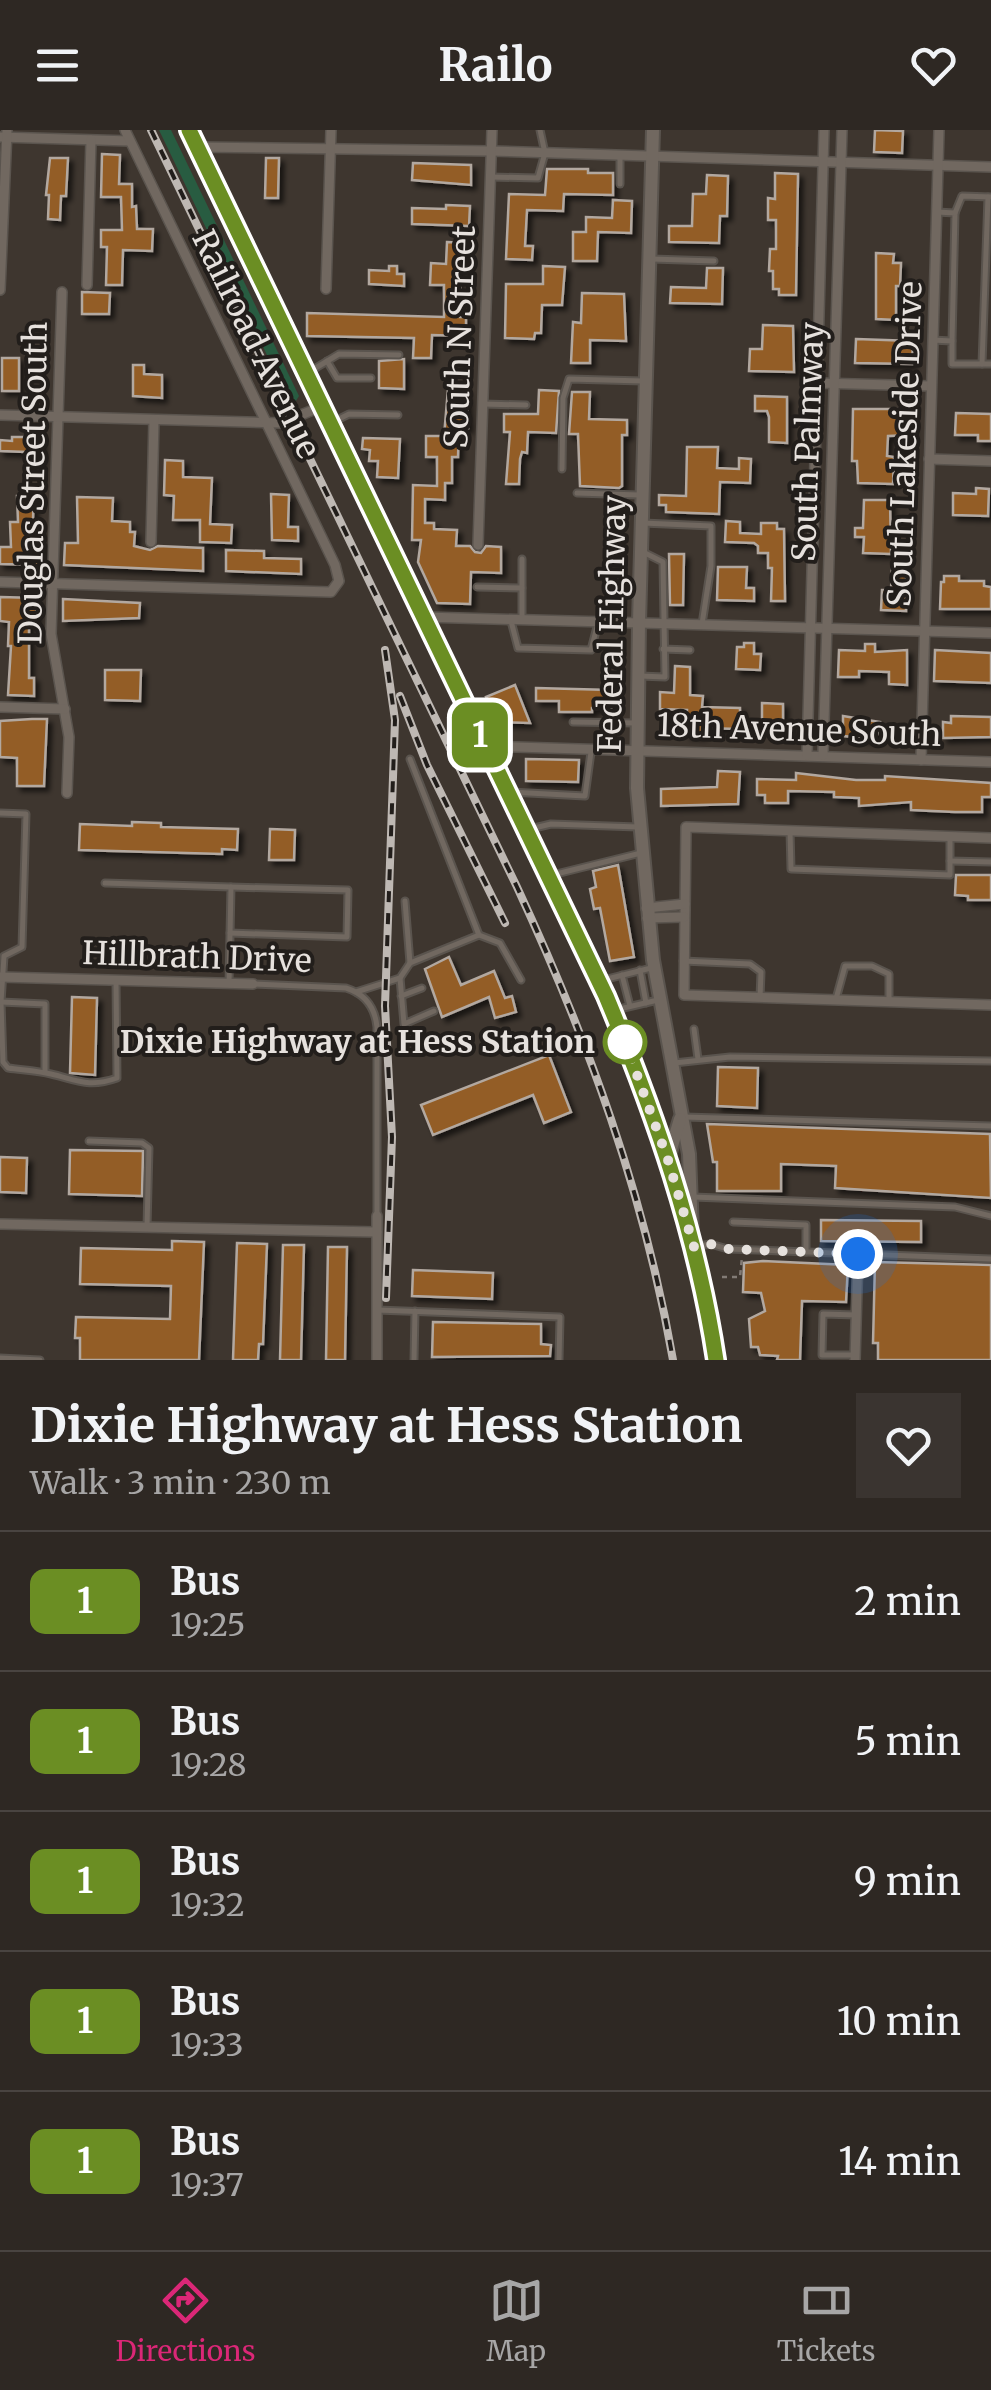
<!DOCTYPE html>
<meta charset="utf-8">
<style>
:root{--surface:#2e2823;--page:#3a3430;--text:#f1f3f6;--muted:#a7a6a6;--line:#494441;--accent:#db2777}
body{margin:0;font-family:Merriweather,serif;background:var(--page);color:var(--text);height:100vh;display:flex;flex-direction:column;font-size:38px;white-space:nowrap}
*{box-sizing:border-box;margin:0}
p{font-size:32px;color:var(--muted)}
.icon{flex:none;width:55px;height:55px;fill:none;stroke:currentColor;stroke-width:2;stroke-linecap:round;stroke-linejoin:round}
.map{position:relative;height:1230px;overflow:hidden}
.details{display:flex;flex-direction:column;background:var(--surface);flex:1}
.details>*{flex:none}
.badge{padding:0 20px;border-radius:15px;font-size:35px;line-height:65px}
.you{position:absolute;width:50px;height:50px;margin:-25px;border:8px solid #fff;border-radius:50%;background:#1a73e8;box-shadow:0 0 0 15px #1a73e833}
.map>.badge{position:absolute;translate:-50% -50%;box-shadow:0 0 0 5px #fff}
.round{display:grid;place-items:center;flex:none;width:105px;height:105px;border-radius:0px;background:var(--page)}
.summary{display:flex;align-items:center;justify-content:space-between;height:170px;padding:0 30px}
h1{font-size:48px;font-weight:700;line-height:75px}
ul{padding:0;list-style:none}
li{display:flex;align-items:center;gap:30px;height:140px;padding:0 30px;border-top:2px solid var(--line)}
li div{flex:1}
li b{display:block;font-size:38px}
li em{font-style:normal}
li .badge{min-width:110px;font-weight:700;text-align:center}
header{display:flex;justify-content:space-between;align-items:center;height:130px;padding:0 30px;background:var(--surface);font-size:45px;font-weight:700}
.tab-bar{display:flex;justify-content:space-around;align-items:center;height:140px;border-top:2px solid var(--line);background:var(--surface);font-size:28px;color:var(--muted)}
.tab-bar a{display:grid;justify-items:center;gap:5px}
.tab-bar .selected{color:var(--accent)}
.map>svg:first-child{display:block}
</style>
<header><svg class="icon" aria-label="menu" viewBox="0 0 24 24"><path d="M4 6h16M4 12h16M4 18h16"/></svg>Railo<svg class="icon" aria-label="heart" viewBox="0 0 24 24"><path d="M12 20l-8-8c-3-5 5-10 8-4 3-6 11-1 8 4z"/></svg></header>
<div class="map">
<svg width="991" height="1230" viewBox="0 0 991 1230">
<defs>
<filter id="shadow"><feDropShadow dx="4.5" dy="4.5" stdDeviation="2.5" flood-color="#0009"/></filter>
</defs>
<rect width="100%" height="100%" fill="#3e362f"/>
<polygon fill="#285c41" points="159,0 171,0 299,266 294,274 290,273"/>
<g fill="#935d25" stroke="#b2a8a0" stroke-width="2.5" filter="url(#shadow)">
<polygon points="875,0 903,1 902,23 874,22"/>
<polygon points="102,24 120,25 119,54 132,54 132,77 136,76 137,99 153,99 152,121 123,120 122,155 106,155 107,117 101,117 101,100 122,100 121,67 101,67"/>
<polygon points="50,28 68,28 66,66 61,66 60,90 48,89 49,65 46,65"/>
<polygon points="266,28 279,28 278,68 265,68"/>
<polygon points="413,33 471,35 471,55 412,50"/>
<polygon points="547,39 588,39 588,43 613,43 613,65 564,64 563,81 527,80 525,116 533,116 532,130 506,129 509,64 545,65"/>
<polygon points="775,43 798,44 796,165 779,165 779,159 773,159 773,141 769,141 770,119 776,119 776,90 768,90 768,68 775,69"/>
<polygon points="707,45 728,46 727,86 720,86 719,113 669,112 669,96 692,96 693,64 706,64"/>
<polygon points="613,70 632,71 631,103 598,102 597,131 573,131 573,102 586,102 586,87 612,88"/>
<polygon points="446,75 470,76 469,96 412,94 412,78 446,79"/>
<polygon points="447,112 465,113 465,131 458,131 458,158 460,158 460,187 466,187 466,206 432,205 431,228 413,228 414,208 307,206 307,183 444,187 444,155 430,155 431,133 446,134"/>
<polygon points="876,123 894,124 893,133 901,133 900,156 896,156 896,190 876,189"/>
<polygon points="389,136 397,136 397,144 404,144 404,156 369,154 369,140 389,141"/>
<polygon points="543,136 565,137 562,175 542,175 541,203 535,203 534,209 505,208 506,154 543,154"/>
<polygon points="707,138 723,138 722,174 670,173 671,157 706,158"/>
<polygon points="82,162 110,163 109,184 82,184"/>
<polygon points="582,163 624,164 626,211 590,210 590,233 571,233 573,192 581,193"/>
<polygon points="763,195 793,196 794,242 749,241 750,219 762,219"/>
<polygon points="856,209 913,211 912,234 855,233"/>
<rect x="2" y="228" width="17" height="33"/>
<polygon points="404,229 404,259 379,258 379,231"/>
<polygon points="133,235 144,235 144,244 162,245 162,268 133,266"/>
<polygon points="448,259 466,260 468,298 459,298 458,327 452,327 452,353 445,353 445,370 425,369 425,393 434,393 434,399 457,400 456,416 470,416 475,422 481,423 486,416 501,417 501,443 471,442 470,474 437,473 418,432 421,410 412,410 413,355 437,356 437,327 426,327 426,306 444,306"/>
<polygon points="539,260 559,261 556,303 528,302 527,323 522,322 520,329 519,354 506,354 510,302 504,302 504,284 538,284"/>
<polygon points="572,262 590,262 589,289 627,290 627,305 622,305 622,356 619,358 580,356 578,304 569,304"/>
<polygon points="755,266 787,267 787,313 769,312 769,287 767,281 755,281"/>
<polygon points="853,279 911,279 912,305 888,306 887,326 894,327 893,354 858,353 857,331 852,331"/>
<polygon points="956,283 991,284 991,311 978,311 978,305 955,305"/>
<polygon points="12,307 41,307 41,332 27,332 27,322 0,321 0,310 12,311"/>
<polygon points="363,308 400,309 398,348 377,347 378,331 369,331 370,320 362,319"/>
<polygon points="687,317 718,317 717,338 739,339 739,328 751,329 750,353 720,352 719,384 666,382 666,375 659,375 659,365 686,366"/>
<polygon points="165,330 183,331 183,347 212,348 210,394 232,395 231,413 200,412 200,390 173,390 174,366 164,365"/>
<polygon points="976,358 989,359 988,386 953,385 953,363 976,364"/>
<polygon points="271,364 289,365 288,397 298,397 298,411 272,410"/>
<polygon points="34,365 32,412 42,412 41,435 0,434 0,417 11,417 10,392 18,392 17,366"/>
<polygon points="77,367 113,368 112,391 130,392 130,402 135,402 134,416 150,420 158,416 203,418 203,441 64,435 65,413 78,413"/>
<polygon points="864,370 890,370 891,424 863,423 864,407 855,407 855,398 863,398"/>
<polygon points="726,391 740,392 740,403 761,404 761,393 777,393 777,399 784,399 785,471 771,471 772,438 768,438 768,423 758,423 758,416 754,413 725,412"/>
<polygon points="226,420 264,421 264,428 301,429 301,444 226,441"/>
<polygon points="669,424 684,424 683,475 670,475"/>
<polygon points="892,435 906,436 906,481 881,480 882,460 891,460"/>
<polygon points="718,437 747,437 746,458 754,458 754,471 717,470"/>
<polygon points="944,446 959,446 959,451 984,451 984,456 991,457 991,479 940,479 941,452 944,452"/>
<polygon points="0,467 37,468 36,492 29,492 29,548 34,548 34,566 8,565 11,516 8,516 9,492 0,491"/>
<polygon points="63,469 140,473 139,488 63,491"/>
<polygon points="744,513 754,513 754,524 761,524 760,540 736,539 737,517 744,517"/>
<polygon points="865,514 875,514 875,522 907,520 907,555 889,554 889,542 859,541 859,547 838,547 839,520 865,521"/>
<polygon points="935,520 991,523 991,553 934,551"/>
<polygon points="675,536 690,537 690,565 703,566 702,577 740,578 740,599 702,598 702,605 686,604 687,580 660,579 660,562 674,563"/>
<polygon points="105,540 141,540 140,571 105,570"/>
<polygon points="515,555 530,593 496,592 497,579 492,581 486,567"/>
<polygon points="536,558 611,560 611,578 592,578 592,582 559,582 559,571 536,571"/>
<polygon points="762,573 783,574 783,598 762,598"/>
<polygon points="843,586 880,592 876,609 843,606"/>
<polygon points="951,586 991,587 991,607 943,608 943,592 951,593"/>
<polygon points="32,589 47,589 44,656 17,656 17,628 0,627 0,591"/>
<polygon points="526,629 579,630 578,652 526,651"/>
<polygon points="718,641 740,642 738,674 661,676 661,659 717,657"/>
<polygon points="796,643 856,650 885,650 885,646 991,653 991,667 982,667 982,682 955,682 911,680 911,672 859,676 859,668 834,667 834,662 788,661 788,673 765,673 765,665 757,665 757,649 796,650"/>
<polygon points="132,692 161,693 161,697 238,699 237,720 222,719 222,724 79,720 80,694 132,696"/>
<polygon points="270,699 295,700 294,730 269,730"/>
<polygon points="618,735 634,827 610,831 600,778 594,779 590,759 596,757 593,741"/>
<polygon points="956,745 991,745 991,770 968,770 968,766 955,765"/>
<polygon points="449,827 461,855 494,841 505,868 512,866 516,882 495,888 489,867 442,887 425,839"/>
<polygon points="72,867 97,868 95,945 70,943"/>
<polygon points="549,925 571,982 544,993 533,965 433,1005 421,975"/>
<polygon points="718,937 758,938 757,978 717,976"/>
<polygon points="707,994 990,1004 991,1068 835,1058 836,1036 781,1034 781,1061 717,1061 717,1032 713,1032"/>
<polygon points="70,1020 143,1021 142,1066 69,1064"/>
<polygon points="0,1027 27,1028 26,1063 0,1062"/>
<polygon points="821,1090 921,1091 921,1112 821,1111"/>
<polygon points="172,1111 204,1112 199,1230 80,1230 80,1208 75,1208 76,1187 170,1189 171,1156 80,1154 81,1118 172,1120"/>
<polygon points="237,1113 267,1114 263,1214 259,1214 258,1230 233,1230"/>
<polygon points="283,1115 304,1115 301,1230 280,1230"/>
<polygon points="328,1117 347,1117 345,1230 326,1230"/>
<polygon points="763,1131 848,1135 846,1172 802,1171 800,1230 777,1230 778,1226 760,1225 758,1217 751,1217 749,1189 765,1181 761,1163 743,1162 744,1133"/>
<polygon points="875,1132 991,1135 991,1230 878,1230 878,1213 873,1213"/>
<polygon points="413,1140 493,1143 492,1169 412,1166"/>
<polygon points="433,1192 541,1194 541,1214 551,1215 550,1226 432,1227"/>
</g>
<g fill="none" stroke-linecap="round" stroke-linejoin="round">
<g stroke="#5a544e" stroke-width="9">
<g id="service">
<polyline points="620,26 620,54"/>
<polyline points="491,47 538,48 545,23 540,0"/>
<polyline points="937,82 955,83 952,211"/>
<polyline points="955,83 962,66 991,67"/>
<polyline points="652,129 714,131"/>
<polyline points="932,210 952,211 952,234 991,234"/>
<polyline points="327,231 337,248 371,248"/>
<polyline points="982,234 988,67"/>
<polyline points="309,242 339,224 399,225"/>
<polyline points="483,274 526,275"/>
<polyline points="333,292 349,284 398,285"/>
<polyline points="562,339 563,268 569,249 643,251"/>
<polyline points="577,363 639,365"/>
<polyline points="643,393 711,396 711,436 702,494"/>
<polyline points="522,429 522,488"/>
<polyline points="477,457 522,458"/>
<polyline points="511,491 518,518 591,520 598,493"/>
<polyline points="663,519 690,520"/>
<polyline points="640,546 665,547 663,432 641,421"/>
<polyline points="573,592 636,593"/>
<polyline points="410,629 479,805"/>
<polyline points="510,662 585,666 591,622"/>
<path d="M0 683 26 684 22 817 4 826 1 872 3 932 8 938C22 940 37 941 51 944 77 950 89 958 117 948L116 850"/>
<polyline points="530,699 551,694 638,697"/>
<polyline points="790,701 791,739 950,745 950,706"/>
<polyline points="950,731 991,732"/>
<polyline points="552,745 641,723"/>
<polyline points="105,753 231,757 229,853"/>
<polyline points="405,771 410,833"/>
<polyline points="230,803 347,807 348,760 231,757"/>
<polyline points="683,831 750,834 761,842 760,868"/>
<polyline points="640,840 646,873"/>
<polyline points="622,845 630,876"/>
<polyline points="400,848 404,894 434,881"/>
<polyline points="599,851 651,838"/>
<path d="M253 854 346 858C365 864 375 877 377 897V1086"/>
<polyline points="356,862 400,848 410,833 479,805 500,813 521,850"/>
<polyline points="401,866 422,858"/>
<polyline points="836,869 845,836 872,836 889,844 889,872"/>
<polyline points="1,872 45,874 45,942"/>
<polyline points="615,880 658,870"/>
<polyline points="694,899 698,929"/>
<polyline points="674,933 730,927 991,931"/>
<polyline points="684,987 991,996"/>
<polyline points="89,1011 142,1013 149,1018 147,1097"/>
<polyline points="693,1067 955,1077 991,1086"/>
<polyline points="733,1092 806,1095 806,1122"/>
<polyline points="695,1117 710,1114 728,1119 991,1129"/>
<polyline points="377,1180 560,1187 559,1230"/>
<polyline points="855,1225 822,1225 823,1184 856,1185"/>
<polyline points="0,1228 40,1230"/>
<polyline points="414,1230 415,1181"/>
</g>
</g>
<g stroke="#5a544e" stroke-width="12">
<g id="minor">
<polyline points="0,7 130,11"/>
<polyline points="196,17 491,21 991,37"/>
<polyline points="87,155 91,10"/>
<polyline points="326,159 331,0"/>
<polyline points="0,160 7,0"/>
<polyline points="62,162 51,504 69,607 67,663"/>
<polyline points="817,253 931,256"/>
<polyline points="0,285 281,293 323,276"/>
<polyline points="929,329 991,331"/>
<polyline points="151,412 154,290"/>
<polyline points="478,415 492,0"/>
<polyline points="0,452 331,462 339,451 335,435 125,0"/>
<polyline points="424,487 991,503"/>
<polyline points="0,577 65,579"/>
<polyline points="486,616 991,632"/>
<polyline points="807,625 824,0"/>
<polyline points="823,625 842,0"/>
<polyline points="921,630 939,0"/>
<polyline points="991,708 686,697 684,865 991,875"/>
<polyline points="646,778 685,774"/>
<polyline points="647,788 684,787"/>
<polyline points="0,847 253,854"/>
<polyline points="0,1094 377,1102"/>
<polyline points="377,1230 377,1086"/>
<polyline points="855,1230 858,1124"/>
</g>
</g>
<g stroke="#5a544e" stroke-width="16">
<g id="secondary">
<polyline points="653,0 639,492 637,658 653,830 689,1024 692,1102"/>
<polyline points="668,1029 680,989"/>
</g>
</g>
<g stroke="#5a544e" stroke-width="18">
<polyline id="primary" points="189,0 606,866 670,1035 692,1110 716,1230"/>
</g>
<polyline stroke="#827b76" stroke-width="2.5" stroke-dasharray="5 5" stroke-linecap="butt" points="722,1147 740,1147 742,1127"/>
<use href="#service" stroke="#716860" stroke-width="5"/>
<use href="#minor" stroke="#716860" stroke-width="9"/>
<use href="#secondary" stroke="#716860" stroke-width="12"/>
<use href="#primary" stroke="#b67b43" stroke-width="14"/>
<g stroke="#beb8b3" stroke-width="8">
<g id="rail">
<path d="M151 0 517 757C588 910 644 1063 673 1230"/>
<polyline points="385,520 395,590 385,876 392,1007 386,1168"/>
<polyline points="400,566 427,635 505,793"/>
</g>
</g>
<use href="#rail" stroke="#221e1b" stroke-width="4" stroke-dasharray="11" stroke-linecap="butt"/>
</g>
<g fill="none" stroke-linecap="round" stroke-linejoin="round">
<g stroke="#fff" stroke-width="22">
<path id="line" d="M189 0 606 866C655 984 697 1103 716 1230"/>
</g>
<use href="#line" stroke="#6b8e23" stroke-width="15"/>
<polyline stroke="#e6e1dd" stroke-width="10" stroke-dasharray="0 18" points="625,912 668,1030 694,1117 710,1114 728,1119 858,1124"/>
</g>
<circle fill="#fff" stroke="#6b8e23" stroke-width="5" cx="625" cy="912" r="20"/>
<g text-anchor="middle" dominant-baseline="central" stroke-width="8" stroke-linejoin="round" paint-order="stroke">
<g font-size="32" fill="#e6e1dd" stroke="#221e1b">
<text transform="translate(460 207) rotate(-88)">South N Street</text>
<text transform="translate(256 214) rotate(64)">Railroad Avenue</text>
<text transform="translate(808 312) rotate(-88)">South Palmway</text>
<text transform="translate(905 314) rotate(-88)">South Lakeside Drive</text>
<text transform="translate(33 353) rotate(-89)">Douglas Street South</text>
<text transform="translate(612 494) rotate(-89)">Federal Highway</text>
<text transform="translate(799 600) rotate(2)">18th Avenue South</text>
<text transform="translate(197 827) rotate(2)">Hillbrath Drive</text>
</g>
<g font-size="32" font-weight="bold" fill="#e6e1dd" stroke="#221e1b" text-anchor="end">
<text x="595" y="912">Dixie Highway at Hess Station</text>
</g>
</g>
</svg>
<div class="you" style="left:858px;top:1124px"></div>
<b class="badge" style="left:480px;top:605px;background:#6b8e23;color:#fff">1</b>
</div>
<section class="details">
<div class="summary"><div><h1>Dixie Highway at Hess Station</h1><p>Walk · 3 min · 230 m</p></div><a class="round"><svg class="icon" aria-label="heart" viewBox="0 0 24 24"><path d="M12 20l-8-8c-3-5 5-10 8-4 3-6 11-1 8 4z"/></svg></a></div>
<ul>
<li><span class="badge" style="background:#6b8e23;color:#fff">1</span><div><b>Bus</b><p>19:25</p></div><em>2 min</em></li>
<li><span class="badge" style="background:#6b8e23;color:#fff">1</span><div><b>Bus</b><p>19:28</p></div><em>5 min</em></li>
<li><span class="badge" style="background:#6b8e23;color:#fff">1</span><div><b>Bus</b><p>19:32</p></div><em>9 min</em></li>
<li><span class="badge" style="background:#6b8e23;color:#fff">1</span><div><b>Bus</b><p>19:33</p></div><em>10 min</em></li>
<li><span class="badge" style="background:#6b8e23;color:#fff">1</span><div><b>Bus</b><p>19:37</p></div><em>14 min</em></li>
</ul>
</section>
<nav class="tab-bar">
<a class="selected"><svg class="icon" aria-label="directions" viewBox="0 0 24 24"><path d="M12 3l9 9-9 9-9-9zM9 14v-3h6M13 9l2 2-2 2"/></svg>Directions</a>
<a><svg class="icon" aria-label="map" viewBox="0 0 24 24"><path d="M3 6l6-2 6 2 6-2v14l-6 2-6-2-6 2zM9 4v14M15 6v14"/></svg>Map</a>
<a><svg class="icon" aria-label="tickets" viewBox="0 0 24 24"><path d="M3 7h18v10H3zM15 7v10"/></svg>Tickets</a>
</nav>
